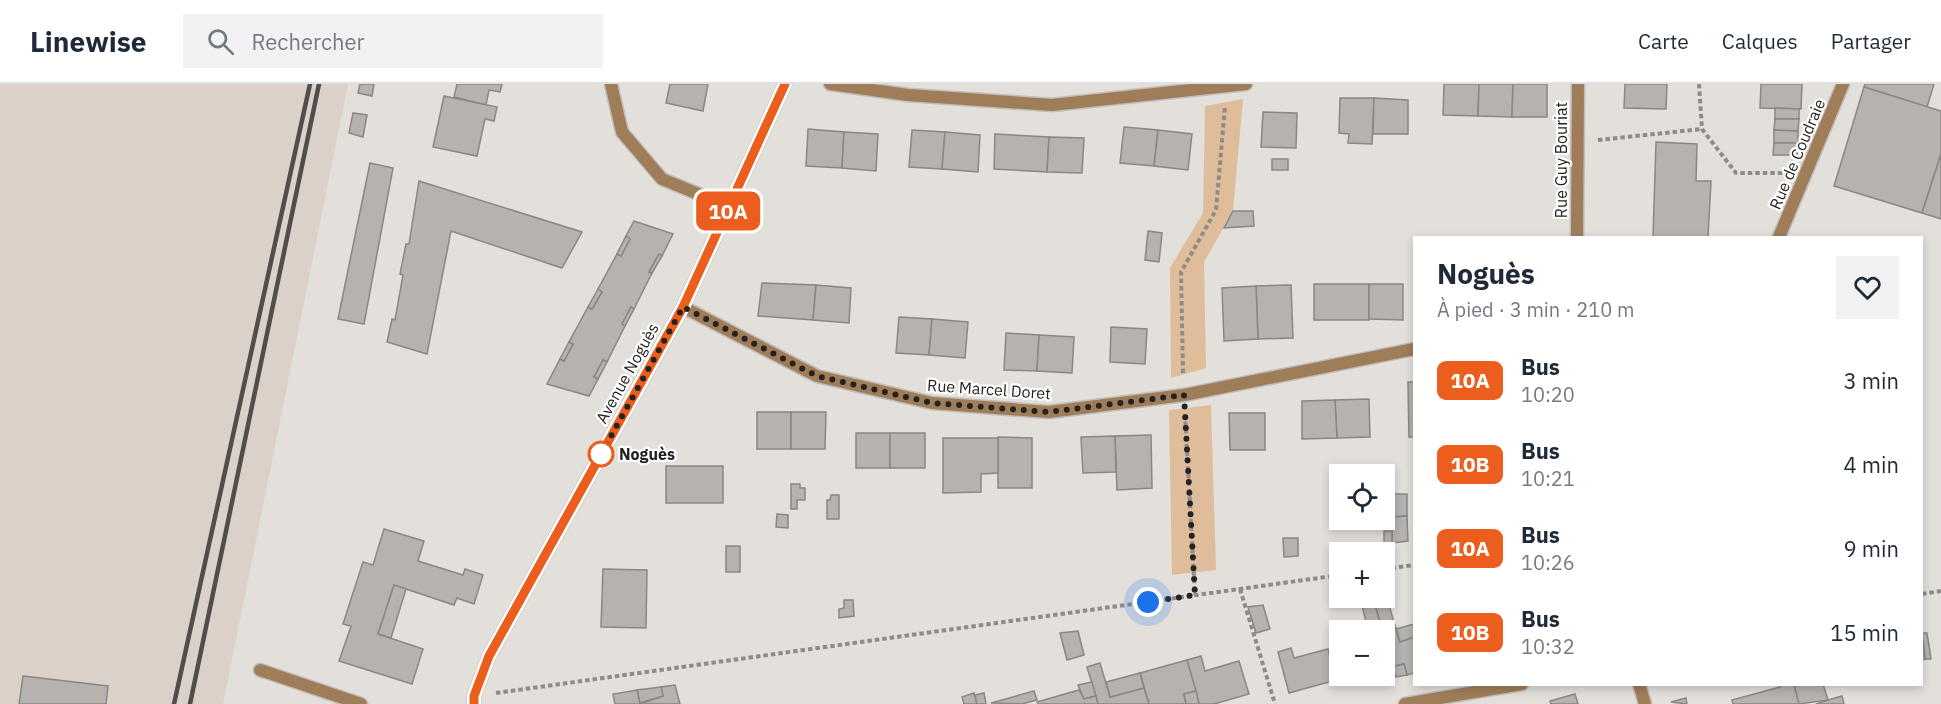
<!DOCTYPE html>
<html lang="fr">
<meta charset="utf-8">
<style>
:root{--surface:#fff;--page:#f2f2f3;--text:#1f2937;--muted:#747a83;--line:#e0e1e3}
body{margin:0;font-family:"IBM Plex Sans",sans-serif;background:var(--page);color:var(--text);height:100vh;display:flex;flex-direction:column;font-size:22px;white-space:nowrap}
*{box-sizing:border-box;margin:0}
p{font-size:20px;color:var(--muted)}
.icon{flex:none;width:33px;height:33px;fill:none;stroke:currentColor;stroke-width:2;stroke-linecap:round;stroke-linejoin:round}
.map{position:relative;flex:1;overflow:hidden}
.sheet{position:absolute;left:1413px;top:152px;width:510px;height:450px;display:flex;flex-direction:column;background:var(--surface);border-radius:0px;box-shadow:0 3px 9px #0003}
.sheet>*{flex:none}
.badge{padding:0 12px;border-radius:9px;font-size:21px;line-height:39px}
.controls{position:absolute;left:1329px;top:380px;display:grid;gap:12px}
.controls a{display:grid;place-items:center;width:66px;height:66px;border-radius:0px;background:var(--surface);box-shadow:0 3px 9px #0003;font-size:30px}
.you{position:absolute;width:30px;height:30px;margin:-15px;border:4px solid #fff;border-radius:50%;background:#1a73e8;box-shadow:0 0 0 9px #1a73e833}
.map>.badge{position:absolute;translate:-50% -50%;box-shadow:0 0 0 3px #fff}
.round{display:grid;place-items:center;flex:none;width:63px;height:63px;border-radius:0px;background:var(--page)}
.overview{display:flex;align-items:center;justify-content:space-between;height:102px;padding:0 24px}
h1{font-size:28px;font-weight:700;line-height:45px}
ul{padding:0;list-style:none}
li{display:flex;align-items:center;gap:18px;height:84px;padding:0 24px}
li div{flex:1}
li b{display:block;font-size:22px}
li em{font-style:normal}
li .badge{min-width:66px;font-weight:700;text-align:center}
header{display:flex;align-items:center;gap:36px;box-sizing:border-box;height:84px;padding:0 30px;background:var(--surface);border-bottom:2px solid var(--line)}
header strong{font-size:28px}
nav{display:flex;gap:33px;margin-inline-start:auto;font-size:21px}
.search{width:420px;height:54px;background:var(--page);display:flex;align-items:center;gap:15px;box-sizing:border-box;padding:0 21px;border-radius:0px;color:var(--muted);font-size:22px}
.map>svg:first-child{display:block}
</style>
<header>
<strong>Linewise</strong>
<div class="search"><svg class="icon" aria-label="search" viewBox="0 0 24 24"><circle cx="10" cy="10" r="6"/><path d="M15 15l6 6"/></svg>Rechercher</div>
<nav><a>Carte</a><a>Calques</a><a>Partager</a></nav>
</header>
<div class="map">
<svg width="1941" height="620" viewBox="0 0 1941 620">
<rect width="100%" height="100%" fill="#e3dfdb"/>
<polygon fill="#dbd1c8" points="0,0 348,0 223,620 0,620"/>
<g fill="#e0bd9a">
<polygon points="1243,15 1233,127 1204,178 1206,284 1171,294 1170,184 1203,129 1205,22"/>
<polygon points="1211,321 1216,486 1172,491 1169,326"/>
</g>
<g fill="#b6b2af" stroke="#8a8784" stroke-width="1.5">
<polygon points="360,0 374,0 372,12 358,9"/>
<polygon points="457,0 502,0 500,8 489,6 486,21 454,13"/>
<polygon points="670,0 708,0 703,27 666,19"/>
<polygon points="1444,0 1479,0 1478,32 1443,31"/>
<polygon points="1479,0 1513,0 1512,33 1478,32"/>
<polygon points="1513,0 1547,0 1547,33 1512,33"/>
<polygon points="1625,0 1667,0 1666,25 1624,24"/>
<polygon points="1761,0 1802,0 1801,25 1760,24"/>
<polygon points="1865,0 1934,0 1927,23 1864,3"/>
<polygon points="1864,3 1941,27 1941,70 1922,129 1834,102"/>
<polygon points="444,12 497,23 494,37 485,35 477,72 433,63"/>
<polygon points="1340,14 1374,14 1372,60 1348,59 1349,50 1339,49"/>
<polygon points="1374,14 1408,16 1408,50 1373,50"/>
<polygon points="1775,24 1799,25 1799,35 1775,35"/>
<polygon points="1263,28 1297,29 1296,64 1261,63"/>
<polygon points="353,29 367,31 363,53 349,49"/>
<polygon points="1775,35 1799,35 1798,47 1774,46"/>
<polygon points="1124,43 1158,46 1154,82 1120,79"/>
<polygon points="808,45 844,48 842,84 806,82"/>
<polygon points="912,46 945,48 942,85 909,83"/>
<polygon points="1158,46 1192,50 1188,86 1154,82"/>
<polygon points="1774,46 1798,47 1798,59 1774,59"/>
<polygon points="844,48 878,50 876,87 842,84"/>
<polygon points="945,48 980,51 978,88 942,85"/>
<polygon points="995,50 1049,53 1047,88 994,85"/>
<polygon points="1049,53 1084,54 1082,89 1047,88"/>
<polygon points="1656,58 1697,60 1696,97 1711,97 1708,153 1653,153"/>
<polygon points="1774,59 1798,59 1797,71 1773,71"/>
<polygon points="1941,70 1941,135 1922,129"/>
<rect x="1272" y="75" width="16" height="11"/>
<polygon points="370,79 393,84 364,240 338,235"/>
<polygon points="419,97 582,148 562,184 451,147 427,270 387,258 392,235 395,236 403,191 400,190 406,160 409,160"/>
<polygon points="1233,127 1253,127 1254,142 1224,144"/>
<polygon points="634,137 673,150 662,172 659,170 649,188 652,189 634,225 631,223 622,240 625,242 607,278 603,276 594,293 598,295 589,312 547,300 560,275 564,277 573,260 569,258 588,223 592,225 602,208 598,205 617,170 621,172 630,155 626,152"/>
<polygon points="1148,147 1162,149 1159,178 1145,176"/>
<polygon points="626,152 630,155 621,172 617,170"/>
<polygon points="659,170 662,172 652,189 649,188"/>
<polygon points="762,199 816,201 813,236 758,232"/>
<rect x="1314" y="200" width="55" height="36"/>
<polygon points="1369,200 1403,200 1403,236 1369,235"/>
<polygon points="816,201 851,204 849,239 813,236"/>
<polygon points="1291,201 1293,254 1258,255 1256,202"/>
<polygon points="1256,202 1258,255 1224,257 1222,204"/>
<polygon points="598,205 602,208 592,225 588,223"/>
<polygon points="631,223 634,225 625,242 622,240"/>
<polygon points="899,233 932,235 929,271 896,269"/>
<polygon points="932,235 968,238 965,274 929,271"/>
<polygon points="1111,243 1147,245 1145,280 1110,278"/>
<polygon points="1006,249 1039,251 1037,287 1004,286"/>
<polygon points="1039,251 1074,253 1072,289 1037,287"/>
<polygon points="569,258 573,260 564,277 560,275"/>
<polygon points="603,276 607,278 598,295 594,293"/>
<polygon points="1408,298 1414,298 1414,353 1409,353"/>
<polygon points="1369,315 1370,353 1337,354 1335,316"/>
<polygon points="1335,316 1337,354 1302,355 1302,317"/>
<rect x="757" y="328" width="34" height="37"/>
<polygon points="791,328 826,328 825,365 791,365"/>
<polygon points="1229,329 1265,329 1265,366 1230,366"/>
<rect x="856" y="349" width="34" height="35"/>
<rect x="890" y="349" width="35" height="35"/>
<polygon points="1151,351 1152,404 1117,406 1115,352"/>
<polygon points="1115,352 1116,388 1083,389 1081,353"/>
<polygon points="998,353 1032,354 1032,404 998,404"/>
<polygon points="943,354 998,354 998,389 981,390 981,408 943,409"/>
<rect x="666" y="382" width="57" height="37"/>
<polygon points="791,400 800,400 800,404 805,404 805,416 797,416 797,425 791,425"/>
<polygon points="1391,410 1407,410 1407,432 1392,433"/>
<polygon points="831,411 839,411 839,435 827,435 827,416 830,416"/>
<polygon points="777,430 788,431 788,444 776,443"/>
<polygon points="1407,432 1408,457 1392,459 1392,433"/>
<polygon points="384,445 424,457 418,477 463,491 465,485 483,491 474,520 457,514 454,521 394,501 378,550 423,565 412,600 339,577 351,542 343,540 363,478 373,481"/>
<polygon points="1384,447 1392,447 1392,459 1384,460"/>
<polygon points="1283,454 1298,454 1298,472 1284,473"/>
<rect x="726" y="462" width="14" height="26"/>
<polygon points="603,485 647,486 646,544 601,543"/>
<polygon points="394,501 406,505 391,554 378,550"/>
<polygon points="1384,505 1400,558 1414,553 1414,589 1407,591 1404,580 1392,583 1384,546 1382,546 1373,513 1384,513"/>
<polygon points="1360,513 1373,513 1382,546 1368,546"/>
<polygon points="844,516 853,516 854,532 839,534 839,525 844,524"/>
<polygon points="1263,521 1270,545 1256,549 1248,523"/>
<polygon points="1414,540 1414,553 1400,558 1396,545"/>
<polygon points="1078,547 1084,571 1067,576 1060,549"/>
<polygon points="1922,549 1927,549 1931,575 1925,575"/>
<polygon points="1922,553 1925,575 1922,576"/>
<polygon points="1384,556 1392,583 1384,584"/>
<polygon points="1340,563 1340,591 1358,591 1336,596 1328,566"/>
<polygon points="1291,564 1294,574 1328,565 1336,596 1289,609 1278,568"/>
<polygon points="1201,572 1205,587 1239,577 1249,610 1214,620 1199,620 1187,576"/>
<polygon points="1187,576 1196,607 1184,610 1186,620 1149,620 1140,589"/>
<polygon points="1100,579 1110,613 1144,604 1149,620 1098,620 1087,583"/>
<polygon points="1404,580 1407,591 1396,593 1392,583"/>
<polygon points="1140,589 1144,604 1110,613 1106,598"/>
<polygon points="23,592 108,602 106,620 19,620"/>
<polygon points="1092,598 1096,612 1084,615 1078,601"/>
<polygon points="1779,600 1794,600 1799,620 1733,620 1732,616 1780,603"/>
<polygon points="1794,600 1823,600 1828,616 1799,620"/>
<polygon points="675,601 680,620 640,620 663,612 661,603"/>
<polygon points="661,603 663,612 640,619 637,606"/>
<polygon points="637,606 640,620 615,620 613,610"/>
<polygon points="1079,606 1084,615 1096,612 1098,620 1038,620 1037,618"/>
<polygon points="1034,607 1037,616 1022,620 991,619"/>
<polygon points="1196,607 1199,620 1186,620 1184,610"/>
<polygon points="974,609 977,620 964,620 962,613"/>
<polygon points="984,609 986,620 977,620 975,611"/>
<polygon points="1575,610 1578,620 1551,620 1550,617"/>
<polygon points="1842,612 1844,620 1816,620 1828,616"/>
<polygon points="1686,614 1687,620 1671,618"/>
</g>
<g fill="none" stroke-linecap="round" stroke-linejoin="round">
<g stroke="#c1bdba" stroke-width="15">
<g id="minor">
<polyline points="611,0 622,48 662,95 730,123"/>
<polyline points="830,0 908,11 1052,21 1246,0"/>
<polyline points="1577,153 1578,0"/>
<polyline points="1779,153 1843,0"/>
<polyline points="683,223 817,292 932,319 1049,328 1184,311 1414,265"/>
<polyline points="260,586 361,620"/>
<polyline points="1639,600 1645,620"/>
<polyline points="474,620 474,612 489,572 683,223 785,0"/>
<polyline points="1405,620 1522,600"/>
</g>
</g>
<g stroke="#8e8b89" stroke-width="4" stroke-dasharray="4.5 3" stroke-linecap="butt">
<polyline points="1699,0 1702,45 1736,89 1785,89"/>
<polyline points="1598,56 1702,45"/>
<polyline points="1183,289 1181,188 1216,126 1225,22"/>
<polyline points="1185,330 1195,511"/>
<polyline points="1384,485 1414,481"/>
<polyline points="1240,505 1275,620"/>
<polyline points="1922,510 1941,507"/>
<polyline points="496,609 1340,491"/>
</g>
<use href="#minor" stroke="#a07d59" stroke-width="12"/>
<g stroke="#504d4c" stroke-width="4.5">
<polyline points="174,620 310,0"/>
<polyline points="190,620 319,0"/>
</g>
</g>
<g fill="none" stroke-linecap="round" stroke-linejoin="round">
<g stroke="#fff" stroke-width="14">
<polyline id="line" points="474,620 474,612 489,572 683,223 785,0"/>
</g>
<use href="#line" stroke="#eb5e1d" stroke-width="9"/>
<polyline stroke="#252322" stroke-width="6" stroke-dasharray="0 10.8" points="601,370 683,223 817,292 932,319 1049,328 1184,311 1195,511 1148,518"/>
</g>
<circle fill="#fff" stroke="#eb5e1d" stroke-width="3" cx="601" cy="370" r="12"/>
<g text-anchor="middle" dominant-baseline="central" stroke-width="4.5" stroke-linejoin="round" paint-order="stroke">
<g font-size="16" fill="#252322" stroke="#fff">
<text transform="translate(1797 70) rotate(-67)">Rue de Coudraie</text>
<text transform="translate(1561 76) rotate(-90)">Rue Guy Bouriat</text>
<text transform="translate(627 289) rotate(-61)">Avenue Noguès</text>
<text transform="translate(989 305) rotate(4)">Rue Marcel Doret</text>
</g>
<g font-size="16" font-weight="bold" fill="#252322" stroke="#fff" text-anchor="start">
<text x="619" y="370">Noguès</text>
</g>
</g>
</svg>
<div class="controls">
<a><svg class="icon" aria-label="locate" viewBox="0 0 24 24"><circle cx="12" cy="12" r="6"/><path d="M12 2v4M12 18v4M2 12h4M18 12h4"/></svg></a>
<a>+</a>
<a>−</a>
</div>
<div class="you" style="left:1148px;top:518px"></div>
<b class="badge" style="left:728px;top:127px;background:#eb5e1d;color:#fff">10A</b>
<section class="sheet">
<div class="overview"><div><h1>Noguès</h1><p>À pied · 3 min · 210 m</p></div><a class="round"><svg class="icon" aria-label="heart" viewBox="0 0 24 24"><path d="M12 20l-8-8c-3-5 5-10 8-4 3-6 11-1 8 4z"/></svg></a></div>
<ul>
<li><span class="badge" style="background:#eb5e1d;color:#fff">10A</span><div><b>Bus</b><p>10:20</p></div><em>3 min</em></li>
<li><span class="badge" style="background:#eb5e1d;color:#fff">10B</span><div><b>Bus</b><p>10:21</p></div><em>4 min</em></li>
<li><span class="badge" style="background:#eb5e1d;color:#fff">10A</span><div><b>Bus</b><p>10:26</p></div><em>9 min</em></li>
<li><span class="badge" style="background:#eb5e1d;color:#fff">10B</span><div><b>Bus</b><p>10:32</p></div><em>15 min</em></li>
</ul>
</section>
</div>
